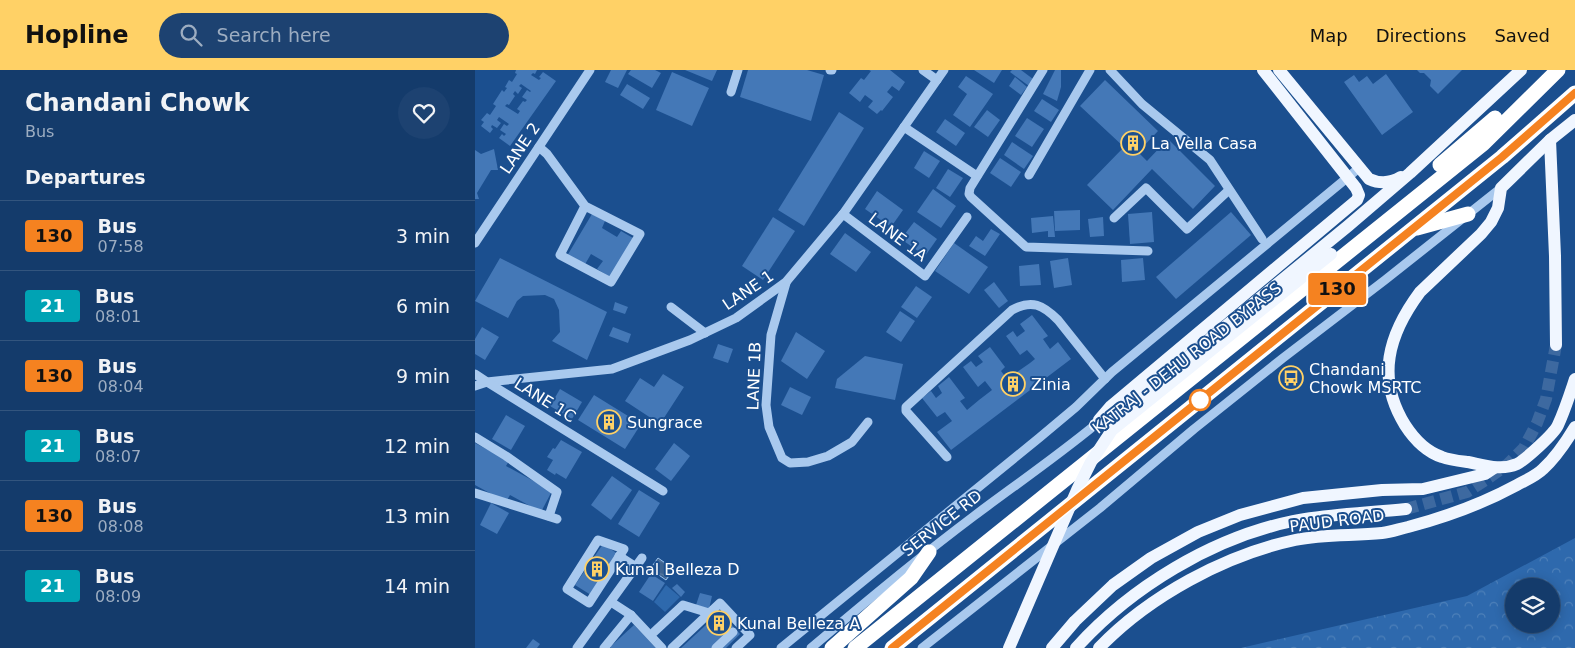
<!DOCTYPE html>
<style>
:root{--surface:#143b6b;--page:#1d4271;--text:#f1f3f6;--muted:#9dadc1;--line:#33557e;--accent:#ffd166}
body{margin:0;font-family:"DejaVu Sans",sans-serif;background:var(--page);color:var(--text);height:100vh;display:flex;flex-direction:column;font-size:19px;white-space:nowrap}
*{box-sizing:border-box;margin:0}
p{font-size:16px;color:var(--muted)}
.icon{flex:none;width:28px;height:28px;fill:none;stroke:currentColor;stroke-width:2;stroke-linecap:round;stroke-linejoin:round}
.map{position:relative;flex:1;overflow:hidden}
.panel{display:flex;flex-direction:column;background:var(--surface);width:475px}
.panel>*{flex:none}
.badge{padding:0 10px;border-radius:4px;font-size:18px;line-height:32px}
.controls{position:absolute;left:1030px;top:508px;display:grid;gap:10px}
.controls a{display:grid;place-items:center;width:55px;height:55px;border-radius:50%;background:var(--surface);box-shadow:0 2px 12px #0003,0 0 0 1px var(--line);font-size:25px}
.map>.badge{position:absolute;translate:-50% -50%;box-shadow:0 0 0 2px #fff}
h2{padding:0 25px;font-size:19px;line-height:45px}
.round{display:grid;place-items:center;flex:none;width:52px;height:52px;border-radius:26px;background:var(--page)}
.head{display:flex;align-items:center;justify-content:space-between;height:85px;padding:0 25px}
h1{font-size:24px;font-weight:700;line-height:38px}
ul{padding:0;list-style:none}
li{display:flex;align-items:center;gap:15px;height:70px;padding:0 25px;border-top:1px solid var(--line)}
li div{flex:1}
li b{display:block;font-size:19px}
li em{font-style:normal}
li .badge{min-width:55px;font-weight:700;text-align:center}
header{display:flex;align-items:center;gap:30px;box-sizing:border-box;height:70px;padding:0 25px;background:var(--accent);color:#111}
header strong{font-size:24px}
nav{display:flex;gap:28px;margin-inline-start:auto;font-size:18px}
.search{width:350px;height:45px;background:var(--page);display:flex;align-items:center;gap:12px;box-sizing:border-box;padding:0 18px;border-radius:28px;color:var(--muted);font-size:19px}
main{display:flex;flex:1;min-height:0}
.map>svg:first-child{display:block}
</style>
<header>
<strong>Hopline</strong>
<div class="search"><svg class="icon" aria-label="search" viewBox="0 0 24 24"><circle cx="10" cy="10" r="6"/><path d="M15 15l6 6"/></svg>Search here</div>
<nav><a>Map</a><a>Directions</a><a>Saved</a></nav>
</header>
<main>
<section class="panel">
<div class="head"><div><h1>Chandani Chowk</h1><p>Bus</p></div><a class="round"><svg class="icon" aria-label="heart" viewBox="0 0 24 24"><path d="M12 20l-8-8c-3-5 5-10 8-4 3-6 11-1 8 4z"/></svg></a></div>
<h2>Departures</h2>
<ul>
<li><span class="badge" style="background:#f58220;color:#111">130</span><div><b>Bus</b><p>07:58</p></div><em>3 min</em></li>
<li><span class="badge" style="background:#00a3b4;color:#fff">21</span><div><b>Bus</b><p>08:01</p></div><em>6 min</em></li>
<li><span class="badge" style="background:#f58220;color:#111">130</span><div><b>Bus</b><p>08:04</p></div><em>9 min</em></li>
<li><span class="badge" style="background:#00a3b4;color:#fff">21</span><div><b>Bus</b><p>08:07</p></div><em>12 min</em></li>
<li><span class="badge" style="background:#f58220;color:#111">130</span><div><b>Bus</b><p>08:08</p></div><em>13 min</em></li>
<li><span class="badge" style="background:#00a3b4;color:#fff">21</span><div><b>Bus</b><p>08:09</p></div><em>14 min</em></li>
</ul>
</section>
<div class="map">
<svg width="1100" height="578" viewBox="0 0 1100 578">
<defs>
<pattern id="forest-crowns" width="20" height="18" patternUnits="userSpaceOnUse" patternTransform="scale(1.25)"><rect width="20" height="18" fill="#2e69ad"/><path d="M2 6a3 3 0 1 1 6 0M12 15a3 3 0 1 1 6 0" fill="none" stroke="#4d80b9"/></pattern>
<pattern id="water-waves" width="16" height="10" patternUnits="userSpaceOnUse" patternTransform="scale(1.25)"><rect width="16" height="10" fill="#3c6290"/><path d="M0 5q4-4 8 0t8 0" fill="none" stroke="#597aa1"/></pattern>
</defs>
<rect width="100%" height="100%" fill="#1b4f8f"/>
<polygon fill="#2e69ad" points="191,515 205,527 190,542 179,532"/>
<path fill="url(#forest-crowns)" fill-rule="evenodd" d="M1100 468V578H766L992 526ZM1039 516H1076V554H1039Z"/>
<polygon fill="url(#water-waves)" stroke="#9cc4f0" points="183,488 199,499 191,510 175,499"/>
<g fill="#4478b7" fill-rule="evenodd">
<path d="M41 0H62L60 4 58 3 56 5 64 10 66 8 64 7 68 2 81 11 35 76 24 68 27 64 29 66 31 64 25 60 29 54 32 56 34 54 24 47 22 50 26 53 22 58 17 55 16 57 18 59 15 63 6 56 9 52 6 50 12 43 15 45 21 36 18 34 27 20 29 22 32 18 30 17 34 10 37 12 42 4 40 3ZM46 14 56 21 55 22 52 20 47 27 52 30 50 32 48 31 42 39 45 41 43 44 30 36 32 34 34 35 40 26 38 24 40 21 43 24 47 18 44 16Z"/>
<polygon points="136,0 152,0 143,18 130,12"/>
<polygon points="156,0 180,0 186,3 177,18 153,4"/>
<polygon points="210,0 242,0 237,11"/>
<polygon points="273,0 332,0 349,5 336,51 265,27"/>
<polygon points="394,0 415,0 430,12 424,21 417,16 412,22 418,27 407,41 406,40 402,44 393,37 398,31 390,25 385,32 374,23 386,8 389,10 396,1"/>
<polygon points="499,0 527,0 519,13"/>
<polygon points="537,0 546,0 558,9 554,16 535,2"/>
<polygon points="580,0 586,0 586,17 582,31 568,24"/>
<polygon points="942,0 987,0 963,24 955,16 956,10 949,3 945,3"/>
<polygon points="197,2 234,18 217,56 181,40"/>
<polygon points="911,4 938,42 907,65 869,12 879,5 884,12 892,6 898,14"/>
<polygon points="491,6 518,24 495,57 478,45 492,24 483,17"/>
<polygon points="540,7 552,17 546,25 534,16"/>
<polygon points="630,10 683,61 663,82 672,91 693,69 740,116 718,139 677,99 638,140 612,115 649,77 605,36"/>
<polygon points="152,14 175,28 168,39 145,25"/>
<polygon points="567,29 584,40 576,52 559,41"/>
<polygon points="512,40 525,50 513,67 499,57"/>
<polygon points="364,42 389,58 329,156 303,140"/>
<polygon points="552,48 569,59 557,77 540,66"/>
<polygon points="470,49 490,63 481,76 461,62"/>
<polygon points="537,72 558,86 549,99 529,85"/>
<polygon points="19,79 23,100 16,100 2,123 4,129 0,129 0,80 6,84"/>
<polygon points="449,81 465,91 454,108 439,98"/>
<polygon points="525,88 546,102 536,117 515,103"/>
<polygon points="473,99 488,108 475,127 461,118"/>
<polygon points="458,119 481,136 466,158 442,142"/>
<polygon points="402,121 428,140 416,157 390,139"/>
<polygon points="605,140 605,160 580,161 579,141"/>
<polygon points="677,142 679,172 655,174 653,144"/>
<polygon points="756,142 776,165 701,229 681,207"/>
<polygon points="117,144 130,151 127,158 142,167 146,161 158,168 135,207 122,199 128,191 116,184 109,196 92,186"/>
<polygon points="578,146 580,167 573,167 573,161 557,163 556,148"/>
<polygon points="298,147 320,161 288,210 267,196"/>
<polygon points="628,147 629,166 615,167 613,149"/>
<polygon points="439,152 462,169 450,186 426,169"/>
<polygon points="516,159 525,164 510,186 494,176 501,166 508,171"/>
<polygon points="370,163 396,182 381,202 355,184"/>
<polygon points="479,173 513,197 494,224 460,201"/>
<polygon points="25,188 132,242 112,290 77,271 85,262 84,240 79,229 70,225 48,226 42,231 33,248 0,231"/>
<polygon points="593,188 597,215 579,218 575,191"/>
<polygon points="668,188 670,210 647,212 646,190"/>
<polygon points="564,194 566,215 545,216 544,196"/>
<polygon points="519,212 533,231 524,238 509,220"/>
<polygon points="441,216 457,227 442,248 426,237"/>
<polygon points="140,232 153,237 150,244 138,240"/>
<polygon points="425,241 440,251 426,272 411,262"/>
<polygon points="557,245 573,266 568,269 575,279 583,272 596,289 476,380 462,362 477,351 470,342 462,347 447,328 456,321 461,328 467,323 463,316 474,307 490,328 485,331 492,340 504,330 517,320 510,311 503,317 488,297 496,291 501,297 508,292 503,286 515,277 530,297 526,301 532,309 555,293 560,289 552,280 545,285 531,266 538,261 542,267 550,261 545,254"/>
<polygon points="7,257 24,267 10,290 0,284 0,269"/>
<polygon points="138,257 156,264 153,273 134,266"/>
<polygon points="321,262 350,281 332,309 306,291"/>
<polygon points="243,274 258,279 253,293 238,288"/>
<polygon points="390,286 428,294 420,330 360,318 362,309"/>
<polygon points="188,304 209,317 185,354 150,331 165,308 179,317"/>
<polygon points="315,317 336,327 327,345 306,335"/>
<polygon points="85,319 107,332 97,349 75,336"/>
<polygon points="119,325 166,354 150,379 103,350"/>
<polygon points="31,345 50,356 36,380 17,369"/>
<polygon points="86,370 107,382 91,409 81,403 80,405 72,400 78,390 72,387 78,378 80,379"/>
<polygon points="0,373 34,391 31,396 77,421 66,442 35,425 31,432 0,415"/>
<polygon points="199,373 215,386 196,411 180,399"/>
<polygon points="137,406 157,420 136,450 116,435"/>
<polygon points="164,420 185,433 164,467 143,454"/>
<polygon points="16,433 34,443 22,464 5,455"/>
<polygon points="128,474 143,484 116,525 100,515"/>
<polygon points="176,504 190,513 178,531 164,522"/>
<polygon points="202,514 210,522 206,527 197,518"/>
<polygon points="225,523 237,526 234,539 221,535"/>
<polygon points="245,542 265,564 251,578 206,578"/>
<polygon points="159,555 181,578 136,578 135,577"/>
<polygon points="58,569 65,574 62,578 51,578"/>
</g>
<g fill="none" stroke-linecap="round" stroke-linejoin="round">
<polyline stroke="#3d69a0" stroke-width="12" stroke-dasharray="12 6" stroke-linecap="butt" points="931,439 992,422 1015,407 1033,394 1049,378 1062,353 1071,329 1081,275"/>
<g stroke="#a9c9ee" stroke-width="9">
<polyline points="355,0 357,0"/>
<polyline points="448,0 462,10"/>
<polyline points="568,0 495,118 494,124 496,127 551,177 673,181"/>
<polyline points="635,0 667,34 735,90 787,169"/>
<polyline points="256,22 263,0"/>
<polyline points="429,57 502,106"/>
<polyline points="64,77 72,84 110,136 165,164 136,212 85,185 110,136"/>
<polyline points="554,105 615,0"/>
<polyline points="368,144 450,206 492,147"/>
<polyline points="639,148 671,118 712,159 754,120"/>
<polyline points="0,173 115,0"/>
<polyline points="311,213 296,265 291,335 294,357 307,388 315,393 333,392 353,386 377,372 393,352"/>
<polyline points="196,237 230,263"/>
<polyline points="0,304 12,312 137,299 215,270 261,248 311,212 368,144 469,0"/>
<polyline points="0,316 12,312 188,421"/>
<polyline points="0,367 31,386 82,422 74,446"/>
<path d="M472 387 431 341V337L537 240C557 229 568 235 583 250L630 309"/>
<polyline points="0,423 82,449"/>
<polygon points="123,470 149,479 114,533 92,519"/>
<polyline points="144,486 161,497"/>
<polyline points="136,532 156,545 187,578"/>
<polyline points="179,562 208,535 234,543"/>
<polyline points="102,578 167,488"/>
<polyline points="129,578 156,545"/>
<polyline points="197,578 245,533 275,565 261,578"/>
<polyline points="241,578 258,562"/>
<polyline points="306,578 564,368 601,337 637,302 884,98"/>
<path d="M336 578C389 533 443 488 499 446 539 416 581 387 620 355"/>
<polyline points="447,578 625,438 719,359 808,288 910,210 1026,118"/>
</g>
<g stroke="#f0f6ff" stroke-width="12">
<path d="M804 0 894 109C905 114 916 113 926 107"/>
<path d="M1100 50 1075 70 1026 118 1023 138 1016 152 1006 164 945 222C913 265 901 308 930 355 939 369 952 382 967 387 975 390 985 391 993 392 1009 395 1026 401 1042 394 1051 389 1079 364 1083 355 1090 340 1095 324 1100 309"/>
<polyline points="1075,70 1080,186 1081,275"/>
<polyline points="624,350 636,336 882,130 884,125 881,118 788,0"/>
<polyline points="620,355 642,345 873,156 935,103 1046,0"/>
<polyline points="577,578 600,551 638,515 676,488 723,462 765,445 828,428 907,420 948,419 1010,404 1019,398"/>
<path d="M601 578C656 517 737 468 818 451 855 444 893 443 931 439"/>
<path d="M624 578C674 526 750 485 820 470 849 464 878 466 907 463 916 462 924 459 933 457 971 447 1007 434 1042 415 1051 410 1061 406 1068 399 1081 387 1091 372 1100 357"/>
</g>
<g stroke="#fff" stroke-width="15">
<polyline points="965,95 1020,48"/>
<polyline points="942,158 993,144"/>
<polyline points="357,578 436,508 454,482"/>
<polyline points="380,578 1008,74 1083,0"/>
<polyline points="417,578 1027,87 1100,23"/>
</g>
<polyline stroke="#f0f6ff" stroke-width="12" points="534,578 602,420 616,392 637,360 856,184"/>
</g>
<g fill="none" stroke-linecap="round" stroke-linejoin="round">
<g stroke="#fff" stroke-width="11">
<polyline id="line" points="417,578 1027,87 1100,23"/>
</g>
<use href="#line" stroke="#f58220" stroke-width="8"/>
</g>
<defs>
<g id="building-ring" transform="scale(1.25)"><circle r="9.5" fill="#1b4f8f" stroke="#ffd166" stroke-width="1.5"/><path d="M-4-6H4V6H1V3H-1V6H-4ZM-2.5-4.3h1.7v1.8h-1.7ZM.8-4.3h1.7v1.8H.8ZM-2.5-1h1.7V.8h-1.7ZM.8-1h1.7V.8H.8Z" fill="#ffd166"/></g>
<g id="bus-ring" transform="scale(1.25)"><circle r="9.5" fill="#1b4f8f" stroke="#ffd166" stroke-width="1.5"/><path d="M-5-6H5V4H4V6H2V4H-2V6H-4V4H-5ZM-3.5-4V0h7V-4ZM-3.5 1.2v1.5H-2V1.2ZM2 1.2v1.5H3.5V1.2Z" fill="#ffd166"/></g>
</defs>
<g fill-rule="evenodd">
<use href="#building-ring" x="658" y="73"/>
<use href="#bus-ring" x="816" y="308"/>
<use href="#building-ring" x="538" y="314"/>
<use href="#building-ring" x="134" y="352"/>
<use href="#building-ring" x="122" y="499"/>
<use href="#building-ring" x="244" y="553"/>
</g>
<circle fill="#fff" stroke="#f58220" stroke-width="2.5" cx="725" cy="330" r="10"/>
<g text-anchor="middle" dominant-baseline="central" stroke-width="4" stroke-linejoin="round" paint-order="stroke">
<g font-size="16" fill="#fff" stroke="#1b4f8f" text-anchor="start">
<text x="676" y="73">La Vella Casa</text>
<text x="834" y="299">Chandani<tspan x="834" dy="18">Chowk MSRTC</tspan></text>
<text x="556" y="314">Zinia</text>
<text x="152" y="352">Sungrace</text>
<text x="140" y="499">Kunal Belleza D</text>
<text x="262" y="553">Kunal Belleza A</text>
</g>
<g font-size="16" fill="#fff" stroke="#1b4f8f">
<text transform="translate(45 78) rotate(-56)">LANE 2</text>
<text transform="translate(423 167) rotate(37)">LANE 1A</text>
<text transform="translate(273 220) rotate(-34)">LANE 1</text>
<text transform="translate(712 288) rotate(-38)">KATRAJ - DEHU ROAD BYPASS</text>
<text transform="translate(279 306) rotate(-88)">LANE 1B</text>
<text transform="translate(70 330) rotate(32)">LANE 1C</text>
<text transform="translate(862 451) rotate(-7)">PAUD ROAD</text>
<text transform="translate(467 453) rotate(-38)">SERVICE RD</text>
</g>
</g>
</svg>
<div class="controls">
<a><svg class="icon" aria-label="layers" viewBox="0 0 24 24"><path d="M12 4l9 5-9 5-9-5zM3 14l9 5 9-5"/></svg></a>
</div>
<b class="badge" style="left:862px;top:219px;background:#f58220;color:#111">130</b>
</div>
</main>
